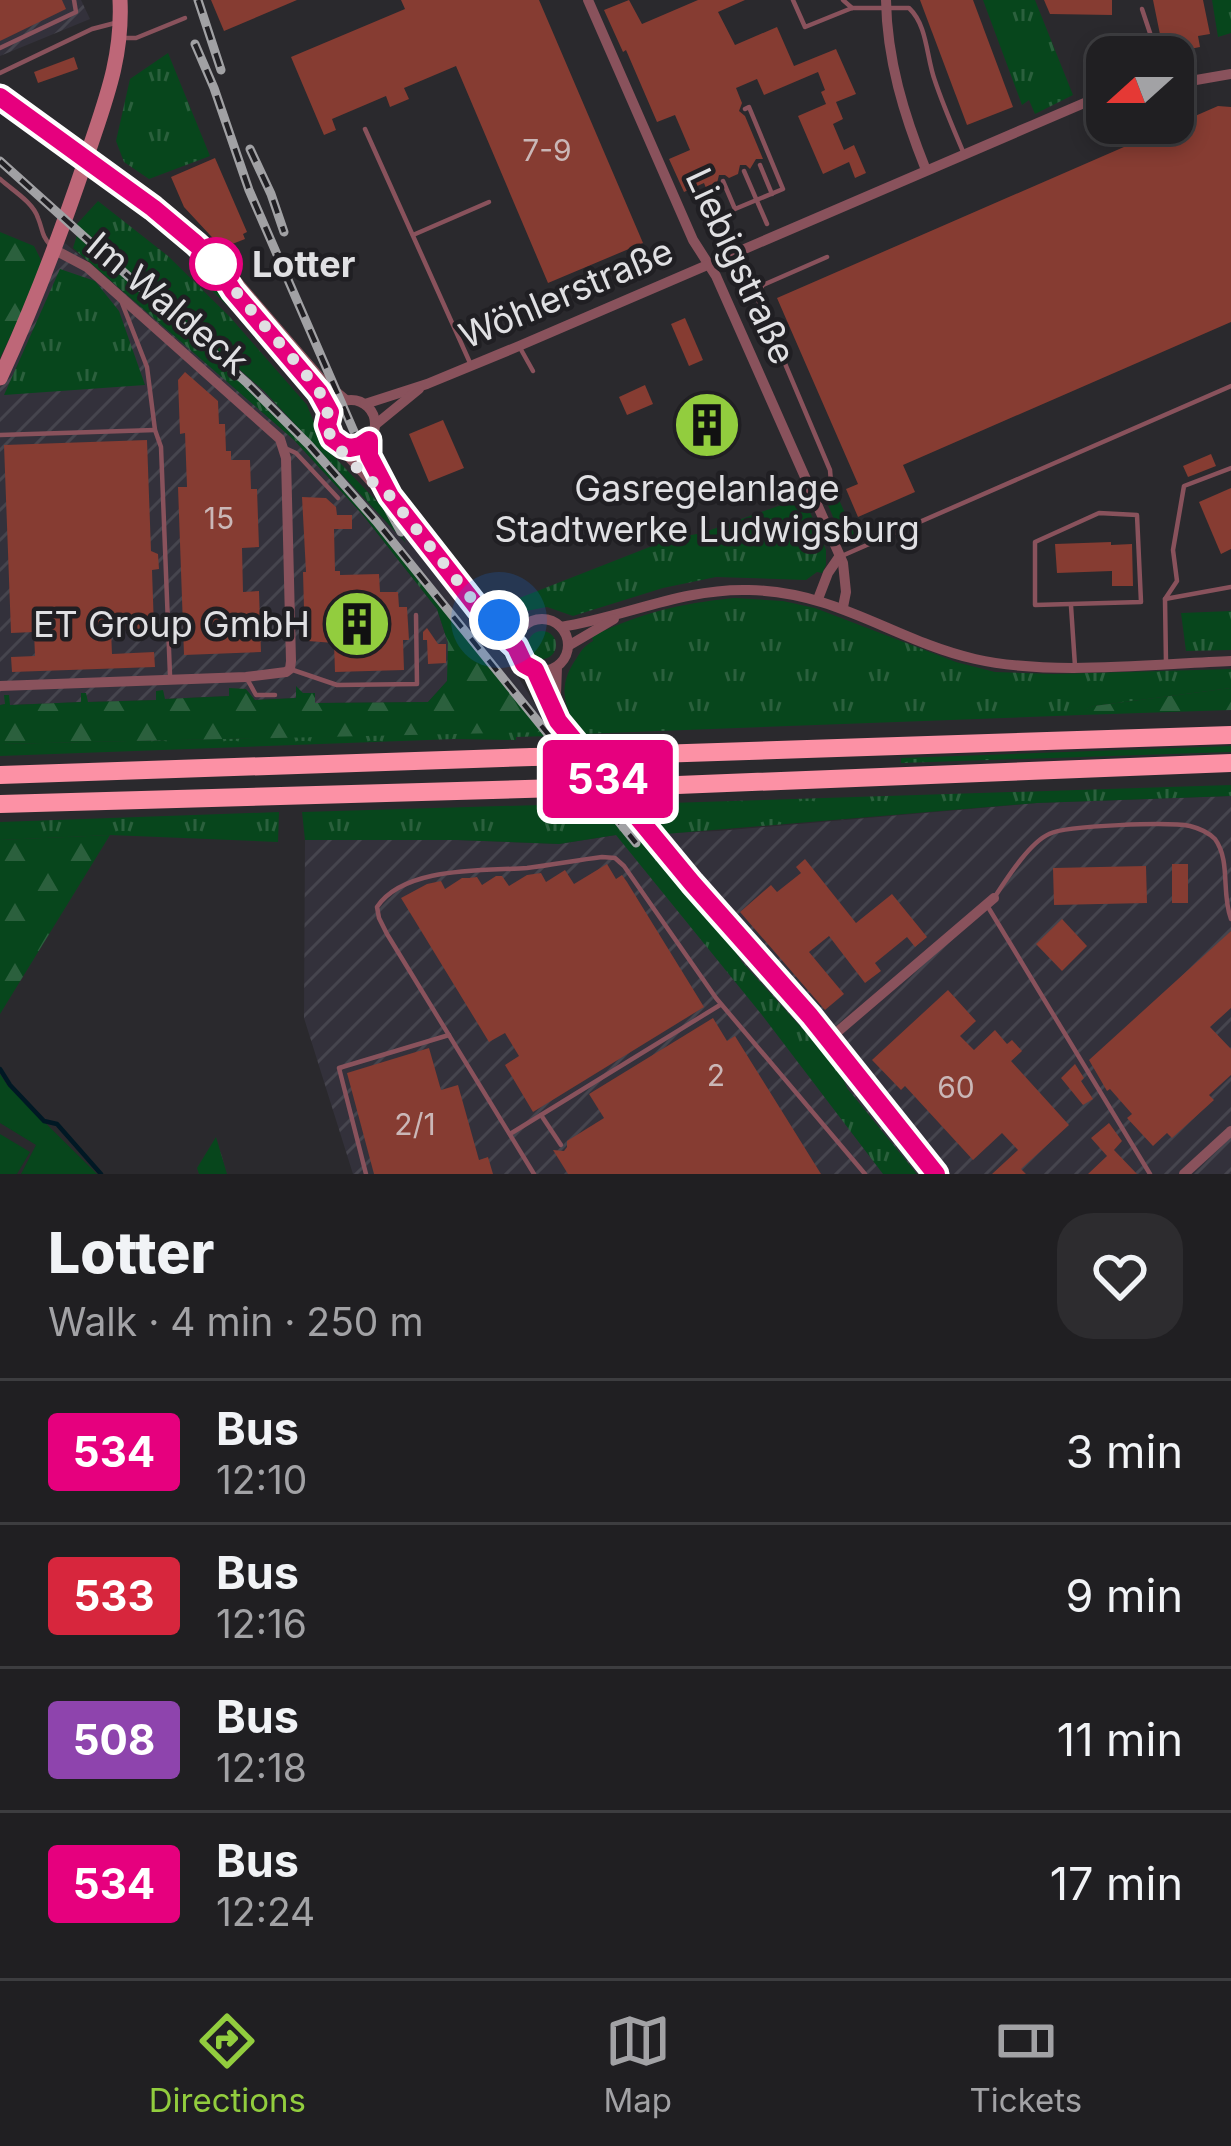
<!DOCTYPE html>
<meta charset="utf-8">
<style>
:root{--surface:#201f22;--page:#2d2c2f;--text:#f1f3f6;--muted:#a2a2a5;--line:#3d3d40;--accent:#92cd3e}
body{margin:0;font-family:Inter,sans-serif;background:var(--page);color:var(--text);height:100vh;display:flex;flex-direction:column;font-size:45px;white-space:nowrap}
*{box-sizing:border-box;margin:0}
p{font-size:39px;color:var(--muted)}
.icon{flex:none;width:66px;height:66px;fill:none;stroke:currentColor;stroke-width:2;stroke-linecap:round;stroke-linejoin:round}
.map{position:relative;height:1174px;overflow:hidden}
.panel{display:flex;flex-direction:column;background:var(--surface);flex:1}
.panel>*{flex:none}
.badge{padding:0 24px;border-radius:9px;font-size:42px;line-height:78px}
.needle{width:78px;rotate:249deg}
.fabs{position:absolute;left:1086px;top:36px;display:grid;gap:24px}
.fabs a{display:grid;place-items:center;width:108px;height:108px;border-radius:24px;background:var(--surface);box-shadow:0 6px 18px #0003,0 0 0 3px var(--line);font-size:60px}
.you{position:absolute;width:60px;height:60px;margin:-30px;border:9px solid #fff;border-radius:50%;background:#1a73e8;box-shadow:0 0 0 18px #1a73e833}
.map>.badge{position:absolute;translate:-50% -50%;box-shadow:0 0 0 6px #fff}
.round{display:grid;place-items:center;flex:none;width:126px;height:126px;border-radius:36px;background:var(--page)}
.summary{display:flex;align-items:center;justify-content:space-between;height:204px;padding:0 48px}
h1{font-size:57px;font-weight:800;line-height:90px}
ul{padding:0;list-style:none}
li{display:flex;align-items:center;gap:36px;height:144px;padding:0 48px;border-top:3px solid var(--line)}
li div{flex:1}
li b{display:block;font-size:45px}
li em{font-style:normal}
li .badge{min-width:132px;font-weight:700;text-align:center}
.tabs{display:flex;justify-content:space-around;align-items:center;height:168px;border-top:3px solid var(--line);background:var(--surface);font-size:33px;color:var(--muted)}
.tabs a{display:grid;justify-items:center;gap:6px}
.tabs .current{color:var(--accent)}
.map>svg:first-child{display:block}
</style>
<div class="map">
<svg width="1231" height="1174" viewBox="0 0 1231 1174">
<defs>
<pattern id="industrial-furrows" width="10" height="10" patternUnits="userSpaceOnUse" patternTransform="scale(3)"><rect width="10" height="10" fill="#33313b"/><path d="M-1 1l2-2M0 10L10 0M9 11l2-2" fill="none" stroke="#46454e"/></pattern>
<pattern id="grass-tufts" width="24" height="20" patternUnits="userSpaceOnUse" patternTransform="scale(3)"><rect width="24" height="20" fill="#07461c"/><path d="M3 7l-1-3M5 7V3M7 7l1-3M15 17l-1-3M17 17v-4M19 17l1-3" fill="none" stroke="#2b603d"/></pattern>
<pattern id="forest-firs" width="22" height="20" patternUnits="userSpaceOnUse" patternTransform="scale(3)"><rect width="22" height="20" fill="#07461c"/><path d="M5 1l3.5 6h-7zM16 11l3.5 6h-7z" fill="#2b603d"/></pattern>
</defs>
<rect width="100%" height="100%" fill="#2a292d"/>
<polygon fill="#33313b" points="76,225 264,391 401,538 398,530 401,528 508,661 550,728 544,732 348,493 217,361 73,231"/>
<g fill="url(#industrial-furrows)">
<polygon points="0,0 81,0 90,19 0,56"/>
<polygon points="59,238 203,359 294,440 362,514 437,609 448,643 449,663 447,681 428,702 315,703 296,688 297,698 255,700 229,689 230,696 164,699 163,691 157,691 157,700 87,702 86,694 81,694 82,702 10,705 5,696 5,704 0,705 0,378"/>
<polygon points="1231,796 1231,1174 353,1174 304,1018 305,840 457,840 559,844 616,835 718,831 1037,803"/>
</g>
<g fill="url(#grass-tufts)">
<polygon points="983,0 1035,0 1073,95 1035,114 1029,100 1022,105"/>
<polygon points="1212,0 1231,0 1231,33 1218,37"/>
<polygon points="168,53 210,156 149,179 124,162 116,141 130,79"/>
<polygon points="98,201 168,256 230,317 307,405 323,445 387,512 406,543 264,391 76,225"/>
<path d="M77 235C150 301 227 365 296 436 347 490 393 548 441 605L437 609 362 514 294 440 73 248Z"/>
<polygon points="60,269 95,281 119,311 145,385 4,395"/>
<polygon points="212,269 244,311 293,367 288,371 283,369 236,314 205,284 205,277"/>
<polygon points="836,493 857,540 842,538 825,498"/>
<polygon points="798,499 803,511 810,512 826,550 826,565 822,573 817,572 806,580 716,577 663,588 573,616 547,607 510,614 494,608 670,539 702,533"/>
<path d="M734 598 783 601 815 608 956 662 995 672 1054 674 1231 669V688L1094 706 1084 710 1081 715 581 734C565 709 557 689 574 662 581 652 582 647 593 641L592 636C645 612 677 604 734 598Z"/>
<polygon points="1231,611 1231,650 1186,651 1181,613"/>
<circle cx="542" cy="645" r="14"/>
<polygon points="544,731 549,736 516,737 516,740 454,739 0,756 0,744"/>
<polygon points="1231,746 1231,752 901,763 901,758"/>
<polygon points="1231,785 1231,796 1037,803 665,834 637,804"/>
<polygon points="573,804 612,805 679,887 728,940 742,962 828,1057 840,1071 847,1088 917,1174 883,1174 762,1015 616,835 559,844 457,840 305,840 302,812"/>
<polygon points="279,812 278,842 110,835 0,840 0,822"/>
<polygon points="216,1137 227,1174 199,1174 197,1168"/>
</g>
<g fill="url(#forest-firs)">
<polygon points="0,232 34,246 44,266 0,358"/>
<polygon points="441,605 544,732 0,744 0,705 5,704 4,695 9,695 10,705 81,702 81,693 86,693 88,702 156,700 156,691 163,690 165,699 229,696 229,688 246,689 255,700 296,698 296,686 303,693 315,693 315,703 428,702 447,681 448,643 437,609"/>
<polygon points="1231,688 1231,710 1081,715 1083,710 1094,706"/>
<polygon points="110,835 0,1014 0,840"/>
</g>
<g fill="#07461c">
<polygon points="0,1074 8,1086 97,1174 21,1174 36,1145 0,1123"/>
<polygon points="0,1134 30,1152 17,1174 0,1174"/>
</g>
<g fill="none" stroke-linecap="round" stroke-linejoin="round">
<polyline stroke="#001824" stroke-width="4.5" points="0,1069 10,1085 44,1121 57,1124 101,1174"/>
</g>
<g fill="#863c32">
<polygon points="0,0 62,0 66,9 0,41"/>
<polygon points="211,0 297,0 224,31"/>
<polygon points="401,0 539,0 643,243 548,283 456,66 404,88 409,99 390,107 386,96 332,119 336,130 324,135 291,57 405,9"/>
<polygon points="629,0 642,24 698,0 745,0 718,12 735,45 777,27 794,66 836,49 856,94 836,102 843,119 833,124 844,150 854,145 866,173 855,178 849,162 823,174 798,116 826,104 821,92 825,90 818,72 764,95 757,79 736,88 742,103 739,111 745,116 763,159 756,159 750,169 746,165 740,165 738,174 729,178 725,175 719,175 717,183 706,188 704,183 684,192 669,159 690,150 675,115 657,122 626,50 623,52 604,10"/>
<polygon points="920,0 973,0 1013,107 967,125"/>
<polygon points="1044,0 1112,0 1112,15 1050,14"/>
<polygon points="1153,0 1203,0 1210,34 1198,36 1200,47 1164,54"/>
<polygon points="74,57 78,69 38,83 34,72"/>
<polygon points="1218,106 1231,107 1231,322 903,465 915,492 858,517 846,489 858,484 777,298"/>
<polygon points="215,158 247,232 243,234 245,239 222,248 184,207 171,177"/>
<polygon points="685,318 703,360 689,366 671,324"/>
<polygon points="185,372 218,401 219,424 225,424 226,451 231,451 231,460 250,460 251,489 257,489 259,547 242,548 243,592 259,591 261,652 184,655 178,487 187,487 185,433 180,434 178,380"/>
<polygon points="645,385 653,404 627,415 619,397"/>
<circle cx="707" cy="425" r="32"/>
<polygon points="443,420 464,468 429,482 409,434"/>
<polygon points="147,440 151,551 158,554 159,569 152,570 154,628 111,630 112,654 154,652 155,667 12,672 11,657 35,656 34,632 11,633 4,445"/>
<polygon points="1211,454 1216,466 1188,477 1183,466"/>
<polygon points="1231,488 1231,549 1221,554 1199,502"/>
<polygon points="302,497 326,498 336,507 337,515 352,515 352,529 334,529 335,571 340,571 340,575 379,574 380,592 398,592 399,607 407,607 409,640 403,640 404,670 335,672 334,643 308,641 306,609 304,609 303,572 306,572"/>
<polygon points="1111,542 1111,545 1132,544 1133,586 1112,586 1112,571 1057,573 1055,544"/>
<polygon points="427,628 438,644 446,644 446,663 428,664 427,640 423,640 423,632"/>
<polygon points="805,859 856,923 892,894 927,937 915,947 907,937 875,963 881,971 865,983 829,936 809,952 844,994 825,1010 740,912 771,885 777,892 801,873 796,867"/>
<polygon points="607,864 616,879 622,875 627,882 704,1007 533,1112 505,1065 519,1056 505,1033 489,1042 401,898 427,884 441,881 445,889 462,878 469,878 477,877 482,885 496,876 502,876 509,886 527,875 541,873 546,882 565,870 574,884"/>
<rect x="1172" y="864" width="16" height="39"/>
<polygon points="1146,866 1147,903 1054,905 1053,868"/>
<polygon points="1062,919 1087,946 1062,971 1036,944"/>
<polygon points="1231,931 1231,1008 1210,1027 1231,1049 1231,1075 1209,1095 1214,1100 1172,1138 1167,1133 1153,1146 1127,1118 1132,1114 1110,1089 1107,1091 1089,1060"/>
<polygon points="948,990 976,1021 960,1036 974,1050 995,1030 1007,1044 1012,1040 1022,1051 1011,1061 1069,1125 1021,1169 1026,1174 992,1174 1018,1150 1002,1133 973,1160 905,1086 901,1090 872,1060"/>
<polygon points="713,1018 727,1041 735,1036 821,1174 568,1174 553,1150 564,1151 567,1147 567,1141 604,1118 589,1094"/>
<polygon points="429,1048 441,1090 458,1085 479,1160 488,1157 493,1174 374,1174 347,1073"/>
<polygon points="1075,1064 1084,1078 1081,1081 1093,1099 1083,1105 1061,1078"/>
<polygon points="1109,1123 1122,1141 1114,1150 1137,1174 1088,1174 1107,1156 1091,1138"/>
</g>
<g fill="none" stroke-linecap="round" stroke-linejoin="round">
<g stroke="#89525c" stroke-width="4.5">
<path d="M793 0 805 27 852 8H909C928 26 926 57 935 81 943 105 954 130 964 154"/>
<polyline points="843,0 852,8"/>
<polyline points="1142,9 1158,57"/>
<polyline points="125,38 136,38 185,18"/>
<polyline points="0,48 76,12 74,0"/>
<polyline points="0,73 92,29 115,23"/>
<polyline points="365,129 471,365"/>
<polyline points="760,165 772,194"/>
<polyline points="744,171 767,224"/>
<path d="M0 179C12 190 33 202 38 218 43 230 41 235 51 246"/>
<polyline points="723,181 735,209 783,189 749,107 745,109"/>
<polyline points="413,235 489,202"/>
<polyline points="122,303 147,367 155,430 161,447 170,675"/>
<polyline points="519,346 533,371"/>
<polyline points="0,435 155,430"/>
<polyline points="285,448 296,453 338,498"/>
<polyline points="812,492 831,482 830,470 756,295 763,285 827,257"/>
<polygon points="1099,513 1137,515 1141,602 1035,605 1035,542"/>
<polyline points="844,555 1231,386"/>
<polyline points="1165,599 1231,587"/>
<polyline points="1071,606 1075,666"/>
<polyline points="1166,663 1165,599 1177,581 1173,550 1184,486 1231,468"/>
<polyline points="290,669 337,685 417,684 416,615"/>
<polyline points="246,677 256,695 275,695"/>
<path d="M994 898C1006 880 1029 843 1049 834 1067 825 1170 822 1190 826 1198 828 1209 833 1215 839 1231 861 1221 893 1231 919"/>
<polyline points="988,907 1150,1174"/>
<polyline points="541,1115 561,1145"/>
<polyline points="510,1134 720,1005"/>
<polyline points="366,1174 339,1068 449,1035"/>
<path d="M534 1174 387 934 379 918 377 907C404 866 485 871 527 868 552 865 577 860 602 857L615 858 624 866 716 998 865 1174"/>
</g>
<g stroke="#89525c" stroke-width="10">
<polyline points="588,0 693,240 716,276 843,563 846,592 843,607"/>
<path d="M886 0C887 60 904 115 926 170"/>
<polyline points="1173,84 1231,74"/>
<polyline points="0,96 153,208 230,273 322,380 346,400"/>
<polyline points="220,269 265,330 319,392 330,412"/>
<circle cx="351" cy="424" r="24"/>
<polyline points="365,404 427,384 519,346 1033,125 1089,101 1107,97"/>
<polyline points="375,425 419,389"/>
<polyline points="369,439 369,456 390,496 488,621 516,647"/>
<polyline points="339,446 373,484 385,492"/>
<polyline points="818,599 828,573 839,557"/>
<polyline points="486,614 523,627"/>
<circle cx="542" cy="645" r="26"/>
<path d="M561 627C625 617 683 588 749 590 839 592 893 640 975 659 1050 676 1153 664 1231 661"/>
<polyline points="568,646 614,619"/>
<polyline points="557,667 556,695 562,718"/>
<polyline points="535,670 558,721 692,883 810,1016 936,1174"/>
<polyline points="0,686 246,677 286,672 290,669 291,661 286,458 280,439 87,267 55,250"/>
<polyline points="829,1039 994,898"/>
<polyline points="1184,1174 1231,1131"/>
</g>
<path stroke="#be6778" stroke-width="15" d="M0 378C33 307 60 236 85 162 103 106 123 61 120 0"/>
<g stroke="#fc91a5" stroke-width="18">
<polyline points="625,755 1231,735"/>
<polyline points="0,775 532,757"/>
<polyline points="653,786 1231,763"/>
<polyline points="0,804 559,788"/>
</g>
<g stroke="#a1a1a4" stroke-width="9">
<g id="rail">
<polyline points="198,0 221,70"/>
<polyline points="195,44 214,88 249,190 385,503 401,532"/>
<polyline points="250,149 271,194 284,232"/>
<polyline points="0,161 247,383 309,445 376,521 636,843"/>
</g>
</g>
<use href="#rail" stroke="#201f23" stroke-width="4.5" stroke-dasharray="14" stroke-linecap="butt"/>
<g stroke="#fc91a5" stroke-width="18">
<polyline points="532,757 625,755"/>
<polyline points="559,788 653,786"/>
</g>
</g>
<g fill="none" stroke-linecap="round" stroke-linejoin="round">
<g stroke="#fff" stroke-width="27">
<polyline id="line" points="0,97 153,208 196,244 214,261 233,291 319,392 330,412 327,425 332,438 343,446 350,448 360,446 369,440 369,456 390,496 488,621 516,647 524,664 535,670 558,721 692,883 810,1016 936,1174"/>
</g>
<use href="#line" stroke="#e6007e" stroke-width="18"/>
<path stroke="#e0e0e3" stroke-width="12" stroke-dasharray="0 21.6" d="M216 264 214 261C245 309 287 347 320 393 335 414 321 421 331 436 344 458 369 480 390 496L483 613 499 620"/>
</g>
<defs>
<g id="building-disc" transform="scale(3.45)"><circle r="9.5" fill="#92cd3e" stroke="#201f23"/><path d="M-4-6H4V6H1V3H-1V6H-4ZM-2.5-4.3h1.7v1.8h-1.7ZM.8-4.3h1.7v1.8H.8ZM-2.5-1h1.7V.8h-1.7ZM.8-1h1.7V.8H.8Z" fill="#111"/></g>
</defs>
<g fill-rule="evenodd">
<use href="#building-disc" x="707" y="425"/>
<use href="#building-disc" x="357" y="624"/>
</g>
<circle fill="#fff" stroke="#e6007e" stroke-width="6" cx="216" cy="264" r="24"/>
<g text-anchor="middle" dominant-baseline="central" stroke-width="9" stroke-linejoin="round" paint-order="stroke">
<g font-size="30" fill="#cab7b7">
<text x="547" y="150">7-9</text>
<text x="219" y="518">15</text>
<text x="716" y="1075">2</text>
<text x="956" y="1087">60</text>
<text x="415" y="1124">2/1</text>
</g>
<g font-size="36" font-weight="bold" fill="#e0e0e3" stroke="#201f23" text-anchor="start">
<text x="252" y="264">Lotter</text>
</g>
<g font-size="36" fill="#e0e0e3" stroke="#201f23">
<text transform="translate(741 266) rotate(65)">Liebigstraße</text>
<text transform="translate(566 293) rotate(-23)">Wöhlerstraße</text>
<text transform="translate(168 303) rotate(40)">Im Waldeck</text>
</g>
<g font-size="36" fill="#e0e0e3" stroke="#201f23">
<text x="707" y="488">Gasregelanlage<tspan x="707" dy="41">Stadtwerke Ludwigsburg</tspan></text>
<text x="310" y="624" text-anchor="end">ET Group GmbH</text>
</g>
</g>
</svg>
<div class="fabs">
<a><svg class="needle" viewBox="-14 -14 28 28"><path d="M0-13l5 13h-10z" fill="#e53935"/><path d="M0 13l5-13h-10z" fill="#a2a2a5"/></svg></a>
</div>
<div class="you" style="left:499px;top:620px"></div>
<b class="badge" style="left:608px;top:779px;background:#e6007e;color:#fff">534</b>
</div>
<section class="panel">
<div class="summary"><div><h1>Lotter</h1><p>Walk · 4 min · 250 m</p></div><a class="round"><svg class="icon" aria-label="heart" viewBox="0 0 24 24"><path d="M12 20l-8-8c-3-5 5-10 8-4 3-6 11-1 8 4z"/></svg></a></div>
<ul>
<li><span class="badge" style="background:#e6007e;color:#fff">534</span><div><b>Bus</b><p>12:10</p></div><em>3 min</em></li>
<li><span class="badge" style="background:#d7263d;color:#fff">533</span><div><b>Bus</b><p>12:16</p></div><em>9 min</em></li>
<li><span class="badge" style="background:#8e44ad;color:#fff">508</span><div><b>Bus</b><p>12:18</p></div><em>11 min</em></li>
<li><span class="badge" style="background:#e6007e;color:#fff">534</span><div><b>Bus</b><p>12:24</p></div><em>17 min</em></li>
</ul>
</section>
<nav class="tabs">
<a class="current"><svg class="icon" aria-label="directions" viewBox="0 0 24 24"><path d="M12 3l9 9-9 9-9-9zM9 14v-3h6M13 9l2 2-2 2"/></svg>Directions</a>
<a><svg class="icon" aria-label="map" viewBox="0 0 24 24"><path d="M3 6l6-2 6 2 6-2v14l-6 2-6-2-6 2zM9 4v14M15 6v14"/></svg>Map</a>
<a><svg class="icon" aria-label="tickets" viewBox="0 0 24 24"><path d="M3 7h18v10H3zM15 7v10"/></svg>Tickets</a>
</nav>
